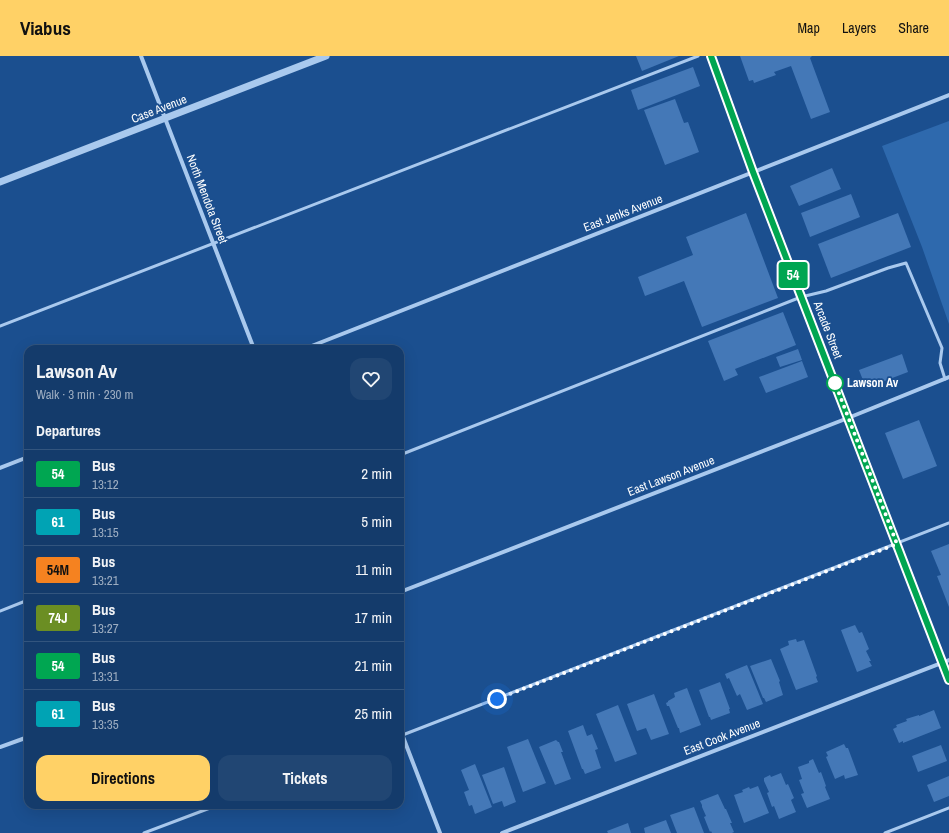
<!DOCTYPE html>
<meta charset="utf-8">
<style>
:root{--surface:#143b6b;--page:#214673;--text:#f1f3f6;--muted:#9dadc1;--line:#33557e;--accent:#ffd166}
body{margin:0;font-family:"Archivo Narrow",sans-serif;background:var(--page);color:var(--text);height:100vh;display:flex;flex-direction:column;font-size:15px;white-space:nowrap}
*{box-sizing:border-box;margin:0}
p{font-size:13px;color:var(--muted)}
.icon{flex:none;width:22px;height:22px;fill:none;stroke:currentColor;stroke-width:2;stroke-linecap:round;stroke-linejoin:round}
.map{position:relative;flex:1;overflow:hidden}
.panel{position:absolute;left:24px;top:289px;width:380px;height:464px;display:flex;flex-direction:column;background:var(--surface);border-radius:12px;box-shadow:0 4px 16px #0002,0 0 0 1px var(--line)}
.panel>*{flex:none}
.badge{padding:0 8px;border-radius:3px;font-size:14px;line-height:26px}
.you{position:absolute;width:20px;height:20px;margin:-10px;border:3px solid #fff;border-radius:50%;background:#1a73e8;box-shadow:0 0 0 6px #1a73e833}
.map>.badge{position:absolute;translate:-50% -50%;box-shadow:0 0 0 2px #fff}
h2{padding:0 12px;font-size:15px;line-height:36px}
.round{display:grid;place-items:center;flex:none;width:42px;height:42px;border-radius:12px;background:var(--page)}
.headline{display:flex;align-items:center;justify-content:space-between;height:68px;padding:0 12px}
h1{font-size:19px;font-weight:700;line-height:30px}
.primary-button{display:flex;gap:8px;margin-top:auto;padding:8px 12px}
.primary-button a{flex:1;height:46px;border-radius:12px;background:var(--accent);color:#111;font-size:16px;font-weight:700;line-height:46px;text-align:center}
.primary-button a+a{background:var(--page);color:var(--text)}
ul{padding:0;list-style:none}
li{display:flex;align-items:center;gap:12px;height:48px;padding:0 12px;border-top:1px solid var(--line)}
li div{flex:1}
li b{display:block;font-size:15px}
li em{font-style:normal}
li .badge{min-width:44px;font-weight:700;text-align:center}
header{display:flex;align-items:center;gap:24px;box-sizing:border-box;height:56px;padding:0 20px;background:var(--accent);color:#111}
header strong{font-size:19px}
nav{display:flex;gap:22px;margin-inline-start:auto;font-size:14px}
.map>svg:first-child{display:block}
</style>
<header>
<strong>Viabus</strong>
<nav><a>Map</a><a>Layers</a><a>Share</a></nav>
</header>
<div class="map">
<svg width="949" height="777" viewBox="0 0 949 777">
<rect width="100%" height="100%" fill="#1b4f8f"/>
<polygon fill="#2e69ad" points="949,65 949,268 922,191 882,90"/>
<g fill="#4478b7">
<polygon points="636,0 679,0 642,15"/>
<polygon points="740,0 812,0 810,2 830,56 811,63 791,10 774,16 776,19 754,27 753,24 749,25"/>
<polygon points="693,11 700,30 638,54 631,34"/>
<polygon points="675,43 684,67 688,66 699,96 665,109 644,54"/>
<polygon points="832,112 841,133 799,150 790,130"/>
<polygon points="851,138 860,161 810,181 801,157"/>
<polygon points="746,157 778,242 702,271 684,225 645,240 638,221 693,199 686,181"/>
<polygon points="898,157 911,191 831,222 818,188"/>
<polygon points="783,256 796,289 735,313 738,319 724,325 708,285"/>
<polygon points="798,293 802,304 780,311 776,301"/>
<polygon points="902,298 908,316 866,332 859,314"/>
<polygon points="802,305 808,321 766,337 759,321"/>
<polygon points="919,364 937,410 903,423 885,377"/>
<polygon points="949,488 949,551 937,520 941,519 931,495"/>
<polygon points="855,569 859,577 862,576 869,593 866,595 871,605 869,605 872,610 857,616 841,574"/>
<polygon points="796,583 797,586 804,584 817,620 816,621 818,626 796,634 794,629 780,593 789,589 788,585"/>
<polygon points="771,603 780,625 779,626 783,639 766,646 764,642 763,642 750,610"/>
<polygon points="747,609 763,648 747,654 740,638 737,640 729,622 727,623 725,618"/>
<polygon points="720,626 730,653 729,653 730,657 711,664 710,661 709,661 699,634"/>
<polygon points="687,632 701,669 680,677 679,672 678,672 669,650 667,650 666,647 668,646 668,645 675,641 674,637"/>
<polygon points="654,638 669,678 651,684 646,672 637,675 627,648"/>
<polygon points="618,649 637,698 615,706 596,658"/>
<polygon points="934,654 941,672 903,687 903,685 899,687 893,673 897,671 896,669 907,665 906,663 919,659 919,660"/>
<polygon points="583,669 587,680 592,678 598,693 595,694 601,712 585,718 583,713 582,713 568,675"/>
<polygon points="528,683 546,727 523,736 507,691"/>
<polygon points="556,684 558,686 559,686 563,696 561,696 571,723 555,729 539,691"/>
<polygon points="844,688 846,692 848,692 858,719 845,723 844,719 835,723 826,701 828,700 826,696"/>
<polygon points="941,689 947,705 918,716 912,700"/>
<polygon points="813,703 819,717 821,716 826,730 825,731 830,743 807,752 801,738 804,737 799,724 802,723 798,711 809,707 809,705"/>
<polygon points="475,708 492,751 475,758 472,749 469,750 464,736 469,734 461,714"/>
<polygon points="504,711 516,746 504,751 502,745 493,748 482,719"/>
<polygon points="781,717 786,729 788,728 794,742 791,744 796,756 779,763 774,750 772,751 767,737 769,736 764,725 764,722 770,719 771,721"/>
<polygon points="949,720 949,740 934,746 927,729"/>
<polygon points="758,730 769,757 744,767 734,739 743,736 742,734 749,731 750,733"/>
<polygon points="718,738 725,753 726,753 732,767 730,767 734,776 732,777 712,777 711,775 710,776 704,761 706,760 702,751 702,749 700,745"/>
<polygon points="694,751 704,777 677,777 670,759"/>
<polygon points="666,764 671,777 645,777 644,772"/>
<polygon points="628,767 631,777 608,777 607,775"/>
</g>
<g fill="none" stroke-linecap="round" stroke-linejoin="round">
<g stroke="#a9c9ee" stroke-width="3">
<polyline points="0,270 698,0"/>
<polyline points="400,399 801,241 826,235 888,212 906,207 942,292 940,307 945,323"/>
<polyline points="0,555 28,544"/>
<polyline points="400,680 949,467"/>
<polyline points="144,777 218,749"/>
<polyline points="885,777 949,752"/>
</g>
<g stroke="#a9c9ee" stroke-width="4">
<polyline points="141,0 254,293"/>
<polyline points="304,293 949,39"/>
<polyline points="0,412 28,401"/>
<polyline points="400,536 848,362 949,321"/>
<polyline points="400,673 440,777"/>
<polyline points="0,691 28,681"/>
<polyline points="502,777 949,604"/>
</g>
<polyline stroke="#a9c9ee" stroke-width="7" points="0,126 326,0"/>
<polyline stroke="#f0f6ff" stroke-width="10" points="711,0 753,116 949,624"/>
</g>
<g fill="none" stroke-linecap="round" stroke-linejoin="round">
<g stroke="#fff" stroke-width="9">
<polyline id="line" points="711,0 753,116 949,624"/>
</g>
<use href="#line" stroke="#00a651" stroke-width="6"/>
<polyline stroke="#fff" stroke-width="4" stroke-dasharray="0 7.2" points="497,643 897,488 835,327"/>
</g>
<circle fill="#fff" stroke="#00a651" stroke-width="2" cx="835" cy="327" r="8"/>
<g text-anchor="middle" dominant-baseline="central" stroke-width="3.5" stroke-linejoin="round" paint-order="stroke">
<g font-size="12" fill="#fff" stroke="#1b4f8f">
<text transform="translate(159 53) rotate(-21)">Case Avenue</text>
<text transform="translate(207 143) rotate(69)">North Mendota Street</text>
<text transform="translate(623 157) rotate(-21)">East Jenks Avenue</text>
<text transform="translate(828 274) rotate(69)">Arcade Street</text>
<text transform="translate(671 420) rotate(-21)">East Lawson Avenue</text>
<text transform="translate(722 681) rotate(-21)">East Cook Avenue</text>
</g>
<g font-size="12" font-weight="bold" fill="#fff" stroke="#1b4f8f" text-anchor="start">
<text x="847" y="327">Lawson Av</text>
</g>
</g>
</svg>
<div class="you" style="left:497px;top:643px"></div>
<b class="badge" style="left:793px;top:219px;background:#00a651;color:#fff">54</b>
<section class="panel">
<div class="headline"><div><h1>Lawson Av</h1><p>Walk · 3 min · 230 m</p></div><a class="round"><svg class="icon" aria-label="heart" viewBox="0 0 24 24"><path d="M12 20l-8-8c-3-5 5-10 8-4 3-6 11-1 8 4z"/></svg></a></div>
<h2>Departures</h2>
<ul>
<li><span class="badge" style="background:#00a651;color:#fff">54</span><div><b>Bus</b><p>13:12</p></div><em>2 min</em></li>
<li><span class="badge" style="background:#00a3b4;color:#fff">61</span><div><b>Bus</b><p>13:15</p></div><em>5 min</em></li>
<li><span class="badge" style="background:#f58220;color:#111">54M</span><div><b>Bus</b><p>13:21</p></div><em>11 min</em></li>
<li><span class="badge" style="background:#6b8e23;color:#fff">74J</span><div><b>Bus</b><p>13:27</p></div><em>17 min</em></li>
<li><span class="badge" style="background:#00a651;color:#fff">54</span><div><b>Bus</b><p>13:31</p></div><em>21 min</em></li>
<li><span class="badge" style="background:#00a3b4;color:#fff">61</span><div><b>Bus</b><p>13:35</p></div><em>25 min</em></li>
</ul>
<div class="primary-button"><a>Directions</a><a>Tickets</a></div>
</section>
</div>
